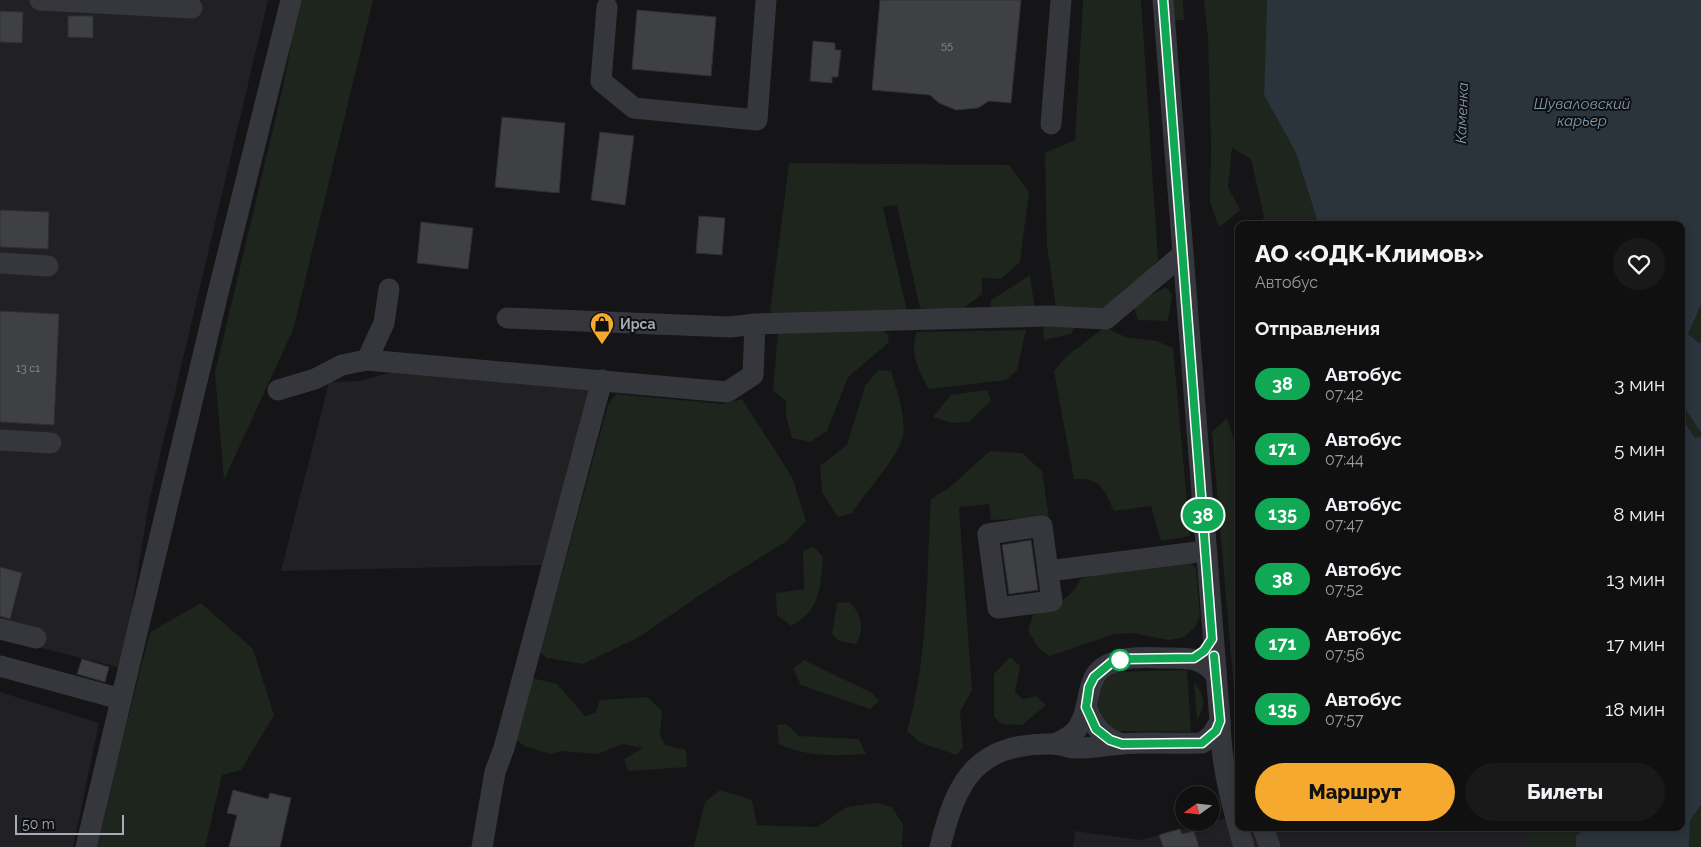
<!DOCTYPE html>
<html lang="ru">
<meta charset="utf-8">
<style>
:root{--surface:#101011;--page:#19191a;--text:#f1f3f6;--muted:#9c9d9f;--line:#303031;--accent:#f5a92e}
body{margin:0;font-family:Raleway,sans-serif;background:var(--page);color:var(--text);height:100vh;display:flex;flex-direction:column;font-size:19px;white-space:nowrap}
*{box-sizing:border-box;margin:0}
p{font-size:16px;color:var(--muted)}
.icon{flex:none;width:28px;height:28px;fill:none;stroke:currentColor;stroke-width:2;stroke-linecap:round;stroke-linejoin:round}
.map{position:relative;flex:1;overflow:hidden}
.sheet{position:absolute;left:1235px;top:221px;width:450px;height:610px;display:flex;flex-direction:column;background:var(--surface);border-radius:10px;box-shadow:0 2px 8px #0003,0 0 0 1px var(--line)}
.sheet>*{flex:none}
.badge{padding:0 10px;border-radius:16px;font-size:18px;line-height:32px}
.needle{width:32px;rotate:255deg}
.tools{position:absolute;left:1175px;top:786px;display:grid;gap:10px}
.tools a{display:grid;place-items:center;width:45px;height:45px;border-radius:50%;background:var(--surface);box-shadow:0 2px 8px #0003,0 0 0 1px var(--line);font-size:25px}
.scale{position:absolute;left:15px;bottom:12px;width:109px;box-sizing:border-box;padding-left:5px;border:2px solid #a6acb7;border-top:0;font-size:14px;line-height:18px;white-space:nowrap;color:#a6acb7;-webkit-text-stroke:4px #101012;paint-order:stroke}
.map>.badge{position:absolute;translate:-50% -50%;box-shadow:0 0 0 2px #fff}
h2{padding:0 20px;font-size:19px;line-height:45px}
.round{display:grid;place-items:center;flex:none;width:52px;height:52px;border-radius:26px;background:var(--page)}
.summary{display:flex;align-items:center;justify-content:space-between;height:85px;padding:0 20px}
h1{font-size:24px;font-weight:800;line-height:38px}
.action{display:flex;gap:10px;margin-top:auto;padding:10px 20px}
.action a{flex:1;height:58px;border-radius:30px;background:var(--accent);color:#111;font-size:20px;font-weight:800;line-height:58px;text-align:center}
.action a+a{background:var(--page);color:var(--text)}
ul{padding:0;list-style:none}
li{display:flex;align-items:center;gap:15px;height:65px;padding:0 20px}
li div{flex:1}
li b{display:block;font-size:19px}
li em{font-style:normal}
li .badge{min-width:55px;font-weight:700;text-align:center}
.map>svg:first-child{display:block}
</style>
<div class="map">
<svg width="1701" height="847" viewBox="0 0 1701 847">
<rect width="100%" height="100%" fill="#151517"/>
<g fill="#212124">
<polygon points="0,0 268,0 149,502 122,668 0,638"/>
<polygon points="399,370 589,384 585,414 542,565 281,571 329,382 360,381"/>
<polygon points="0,692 99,723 73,847 0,847"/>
<polygon points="1239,815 1239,828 1540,828 1549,847 1073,847 1075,831 1140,840"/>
</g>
<g fill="#1d251d">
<polygon points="300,0 373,0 293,330 224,480 215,373 282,91"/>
<polygon points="1083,0 1141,0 1158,260 1121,302 1096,313 1056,307 1047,245 1045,153 1075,140"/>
<polygon points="1173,0 1183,0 1184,20 1175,20"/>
<polygon points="1204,0 1267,0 1264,95 1296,153 1318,223 1322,225 1261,225 1264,216 1251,159 1232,148 1228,187 1240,210 1219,227 1210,202 1211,146 1208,37"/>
<polygon points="789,163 1009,165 1029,192 1020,262 1001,279 982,278 982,294 958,312 920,308 897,205 883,207 908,315 769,320"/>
<polygon points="1030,275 1035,310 993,313 990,301"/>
<polygon points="1166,287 1172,295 1168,321 1138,320 1133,305"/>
<polygon points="1701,305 1701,343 1688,334"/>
<polygon points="1077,323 1071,334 1044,340 1043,327"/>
<path d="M1105 327 1125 337 1157 341 1173 348 1190 536 1161 541 1151 506 1114 511C1104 490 1101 477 1074 479L1054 371 1067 356Z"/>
<polygon points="882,330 889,335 888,343 848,377 827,431 810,442 792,438 786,416 786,401 773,390 778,332"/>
<path d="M1026 330 1017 370 1006 380 929 389C918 371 909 352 917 332Z"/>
<path d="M878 370 891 371C897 392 906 414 903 436 900 455 864 494 852 513L838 517 822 492 820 466 847 445 865 386Z"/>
<polygon points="987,390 991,401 969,422 953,423 933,417 951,395"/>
<polygon points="616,394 724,404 742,399 792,477 806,521 787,541 709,589 639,637 583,664 547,658 540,652 608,405"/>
<polygon points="1686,410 1701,433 1701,436 1695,438 1682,418"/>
<polygon points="1227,418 1239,456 1239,750 1212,432"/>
<path d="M990 451 1022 453 1042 471 1049 518 991 520 989 504 959 507 972 690 960 712 963 747 957 755 921 743 907 731C929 656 926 576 931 499L950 487Z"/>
<path d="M813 546 823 557C820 588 821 610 791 626L777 615 776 593 804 589 803 552Z"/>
<path d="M1186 558 1196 568 1200 616 1195 627 1184 637 1169 640 1132 633 1114 634 1050 656 1039 649 1028 630 1033 615C1049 608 1075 597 1080 579L1124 564Z"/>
<path d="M850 602C862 617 865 626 856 644L839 641 832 634 837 603Z"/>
<polygon points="201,603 253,649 274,715 241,770 222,775 205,847 95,847 150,632"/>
<polygon points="1010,657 1020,666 1015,692 1023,699 1036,696 1046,705 1022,725 1002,724 994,717 994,674"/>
<polygon points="804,660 872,693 879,701 870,709 801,685 793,669"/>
<polygon points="1187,670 1191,732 1116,731 1108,727 1095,705 1102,682 1115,672"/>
<polygon points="532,678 557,684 585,716 595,713 600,700 647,697 662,711 660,735 665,745 686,750 687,767 628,771 624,759 643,748 622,744 598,754 561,751 550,754 524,746 516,739"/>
<path d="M1194 683C1205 694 1206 707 1197 720Z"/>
<path d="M786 724 799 736 859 739 866 754C835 756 807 757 779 744L777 725Z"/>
<polygon points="720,790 752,800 757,825 817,827 847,807 877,803 892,807 903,825 902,847 694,847 705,802"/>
<polygon points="1701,805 1701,847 1689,847 1690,821"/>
<polygon points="1515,828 1585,828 1576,836 1576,847 1534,847 1524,829"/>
</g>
<polygon fill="#2b343b" points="1267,0 1701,0 1701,305 1688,334 1700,343 1701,340 1701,433 1686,410 1682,418 1695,438 1701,436 1701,805 1690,821 1689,847 1576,847 1576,836 1585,828 1681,828 1681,225 1322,225 1318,223 1296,153 1264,95"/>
<g fill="#3f4044" stroke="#2f2f33">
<polygon points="880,0 1021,0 1011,103 989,101 978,108 956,110 939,103 930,95 872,90"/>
<polygon points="637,10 716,17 711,76 632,69"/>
<polygon points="0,11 23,12 22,43 0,42"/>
<polygon points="68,16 93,16 93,38 68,37"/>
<polygon points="813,41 835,43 835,50 841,50 838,77 832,77 832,83 810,81"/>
<polygon points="502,117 565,123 559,193 495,187"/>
<polygon points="600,132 634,136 625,205 591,200"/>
<polygon points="0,210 49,212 48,249 0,247"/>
<polygon points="699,216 725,218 722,255 696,253"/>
<polygon points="421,222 473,228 468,269 417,263"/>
<polygon points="0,311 59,314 54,425 0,422"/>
<polygon points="1031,540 1038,590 1009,594 1002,545"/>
<polygon points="0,567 22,573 10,619 0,616"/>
<polygon points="82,659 109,667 105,682 77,674"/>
<polygon points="233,790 268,799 270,793 291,798 280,847 229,847 237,815 227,813"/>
<polygon points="1180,829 1182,834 1194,831 1199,847 1163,847 1159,835"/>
</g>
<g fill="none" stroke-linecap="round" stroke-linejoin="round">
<g stroke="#36373c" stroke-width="21">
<polyline points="40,0 192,8"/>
<polyline points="607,7 601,81 634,108 757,120 766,0"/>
<polyline points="1051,124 1061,0"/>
<polyline points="0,263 48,266"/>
<polyline points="507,318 730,327 755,324"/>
<polyline points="367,360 384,323 389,289"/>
<polyline points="278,390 315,379 342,365 367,360 727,392 753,375 755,324 1048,316 1106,319 1183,254"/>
<polyline points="0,440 51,443"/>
<polygon points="1042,526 1052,601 998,608 988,534"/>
<polyline points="1048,571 1205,551"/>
<polyline points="0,629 36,638"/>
<polyline points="0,666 121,699"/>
<path d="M1086 707C1094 727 1102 737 1122 744"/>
<path d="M1220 721C1221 765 1232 806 1244 847"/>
<path d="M1055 744C1063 740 1072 736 1077 729 1096 703 1078 670 1121 660 1135 656 1153 658 1167 658 1188 658 1201 657 1215 674"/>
<polyline points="1263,828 1270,847"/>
<polyline points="86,847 217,297 291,0"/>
<polyline points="482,847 495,772 504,748 602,380"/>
<path d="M940 847C957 779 976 743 1053 744 1060 744 1066 747 1072 748 1089 749 1105 745 1122 744 1148 742 1175 744 1202 743L1212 735 1220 721 1163 0"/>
</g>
</g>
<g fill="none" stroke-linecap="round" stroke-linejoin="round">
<g stroke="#fff" stroke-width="11">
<polyline id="line" points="1163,0 1212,639 1204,651 1194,658 1123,659 1112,662 1094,677 1089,687 1086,707 1096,729 1110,740 1122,744 1202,743 1216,731 1220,721 1214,656"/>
</g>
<use href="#line" stroke="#10a855" stroke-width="8"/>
</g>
<defs>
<g id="shop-pin" transform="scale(1.25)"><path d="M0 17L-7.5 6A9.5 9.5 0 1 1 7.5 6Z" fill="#f5a92e" stroke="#101012"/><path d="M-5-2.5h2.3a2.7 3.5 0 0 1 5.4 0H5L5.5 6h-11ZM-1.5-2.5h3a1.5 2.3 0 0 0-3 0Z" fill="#111"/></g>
</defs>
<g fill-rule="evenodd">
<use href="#shop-pin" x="602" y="324"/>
</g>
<circle fill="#fff" stroke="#10a855" stroke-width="2.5" cx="1120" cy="660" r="10"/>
<g text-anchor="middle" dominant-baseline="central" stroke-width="4" stroke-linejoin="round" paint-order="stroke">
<g font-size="11" fill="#8c919a">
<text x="947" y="45">55</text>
<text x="28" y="368">13 с1</text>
</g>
<g font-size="14" font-weight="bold" fill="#a6acb7" stroke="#101012" text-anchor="start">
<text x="620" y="324">Ирса</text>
</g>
<g font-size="15" font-style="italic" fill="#7c9cb3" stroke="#101012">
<text x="1582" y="104">Шуваловский<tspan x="1582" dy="17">карьер</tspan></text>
<text transform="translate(1462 113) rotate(-88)">Каменка</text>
</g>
</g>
</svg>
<div class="tools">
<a><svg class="needle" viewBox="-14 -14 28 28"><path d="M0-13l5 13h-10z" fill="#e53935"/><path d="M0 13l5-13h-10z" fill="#9c9d9f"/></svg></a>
</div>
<div class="scale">50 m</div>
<b class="badge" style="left:1203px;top:515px;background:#10a855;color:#fff">38</b>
<section class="sheet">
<div class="summary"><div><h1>АО «ОДК-Климов»</h1><p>Автобус</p></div><a class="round"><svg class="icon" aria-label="heart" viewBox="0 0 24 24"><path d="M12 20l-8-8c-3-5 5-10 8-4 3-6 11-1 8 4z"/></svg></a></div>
<h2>Отправления</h2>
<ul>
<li><span class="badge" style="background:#10a855;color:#fff">38</span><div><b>Автобус</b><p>07:42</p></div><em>3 мин</em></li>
<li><span class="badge" style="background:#10a855;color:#fff">171</span><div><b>Автобус</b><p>07:44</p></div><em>5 мин</em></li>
<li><span class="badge" style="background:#10a855;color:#fff">135</span><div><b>Автобус</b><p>07:47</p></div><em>8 мин</em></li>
<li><span class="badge" style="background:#10a855;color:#fff">38</span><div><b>Автобус</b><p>07:52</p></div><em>13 мин</em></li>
<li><span class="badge" style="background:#10a855;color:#fff">171</span><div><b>Автобус</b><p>07:56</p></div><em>17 мин</em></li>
<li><span class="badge" style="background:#10a855;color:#fff">135</span><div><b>Автобус</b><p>07:57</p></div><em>18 мин</em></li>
</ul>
<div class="action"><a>Маршрут</a><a>Билеты</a></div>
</section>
</div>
